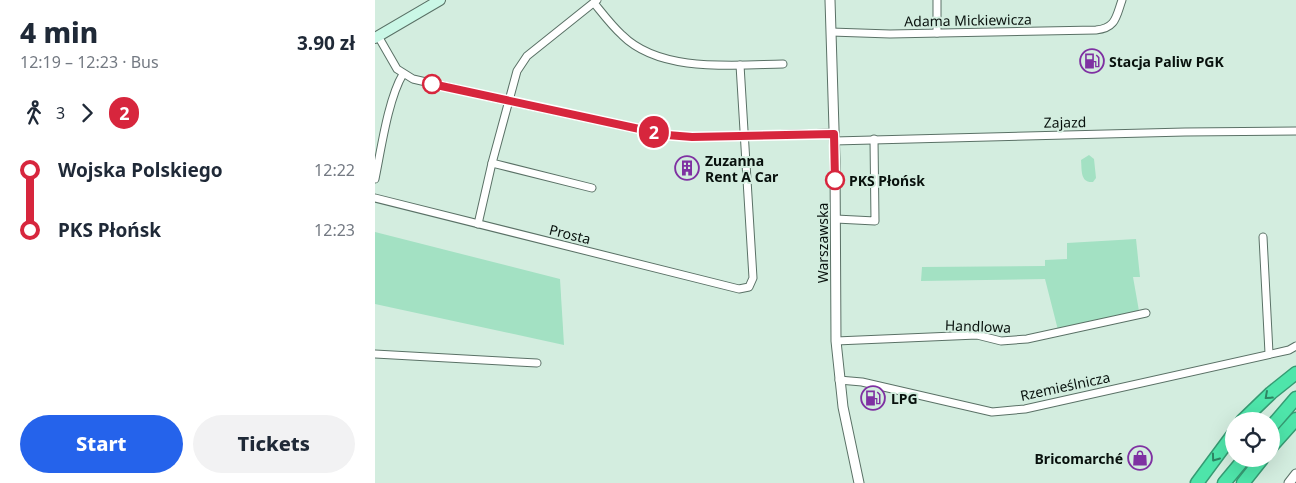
<!DOCTYPE html>
<meta charset="utf-8">
<style>
:root{--surface:#fff;--page:#f2f2f3;--text:#1f2937;--muted:#747a83;--accent:#2563eb}
body{margin:0;font-family:"Noto Sans",sans-serif;background:var(--page);color:var(--text);height:100vh;display:flex;flex-direction:column;font-size:19px;white-space:nowrap}
*{box-sizing:border-box;margin:0}
p{font-size:16px;color:var(--muted)}
.icon{flex:none;width:28px;height:28px;fill:none;stroke:currentColor;stroke-width:2;stroke-linecap:round;stroke-linejoin:round}
.map{position:relative;flex:1;overflow:hidden}
.details{display:flex;flex-direction:column;background:var(--surface);width:375px}
.details>*{flex:none}
.badge{padding:0 10px;border-radius:16px;font-size:18px;line-height:32px}
.controls{position:absolute;left:850px;top:412px;display:grid;gap:10px}
.controls a{display:grid;place-items:center;width:55px;height:55px;border-radius:50%;background:var(--surface);box-shadow:0 5px 20px #0002;font-size:25px}
.map>.badge{position:absolute;translate:-50% -50%;box-shadow:0 0 0 2px #fff}
.legs{display:flex;align-items:center;gap:8px;height:55px;padding:0 20px;font-size:16px}
.legs p{margin-inline-start:auto}
.summary{display:flex;align-items:center;justify-content:space-between;height:85px;padding:0 20px}
h1{font-size:28px;font-weight:800;line-height:38px}
.button{display:flex;gap:10px;margin-top:auto;padding:10px 20px}
.button a{flex:1;height:58px;border-radius:30px;background:var(--accent);color:#fff;font-size:20px;font-weight:800;line-height:58px;text-align:center}
.button a+a{background:var(--page);color:var(--text)}
ul{padding:0 20px;list-style:none}
li{display:flex;align-items:center;gap:18px;height:60px;font-size:19px}
li i{display:grid;place-items:center;width:8px;height:100%;margin:0 6px;background:currentColor}
li i::after{content:'';width:12px;height:12px;margin:-6px;border:4px solid;border-radius:50%;background:var(--surface)}
li p{margin-inline-start:auto}
li:first-child i{background:linear-gradient(#0000 50%,currentColor 0)}
li:last-child i{background:linear-gradient(currentColor 50%,#0000 0)}
main{display:flex;flex:1;min-height:0}
.map>svg:first-child{display:block}
</style>
<main>
<section class="details">
<div class="summary"><div><h1>4 min</h1><p>12:19 – 12:23 · Bus</p></div><b>3.90 zł</b></div>
<div class="legs"><svg class="icon" aria-label="walk" viewBox="0 0 24 24"><circle cx="13" cy="4" r="2"/><path d="M13 8l-2 6 4 7M11 14l-3 7M7 12l3-4h3l4 4"/></svg>3<svg class="icon" aria-label="forward" viewBox="0 0 24 24"><path d="M9 5l7 7-7 7"/></svg><b class="badge" style="background:#d7263d;color:#fff">2</b></div>
<ul>
<li><i style="color:#d7263d"></i><b>Wojska Polskiego</b><p>12:22</p></li>
<li><i style="color:#d7263d"></i><b>PKS Płońsk</b><p>12:23</p></li>
</ul>
<div class="button"><a>Start</a><a>Tickets</a></div>
</section>
<div class="map">
<svg width="921" height="483" viewBox="0 0 921 483">
<rect width="100%" height="100%" fill="#d3eddf"/>
<g fill="#a3e1c3">
<path d="M714 155 719 159 721 178 718 182C705 183 707 170 706 160Z"/>
<polygon points="0,232 185,279 189,345 0,304"/>
<polygon points="761,239 765,277 758,277 764,311 683,330 670,279 546,281 547,267 670,266 670,260 692,259 692,243"/>
</g>
<g fill="none" stroke-linecap="round" stroke-linejoin="round">
<g stroke="#5a7166" stroke-width="9">
<g id="minor">
<path d="M219 3C228 14 237 26 247 35 285 73 358 65 408 64"/>
<path d="M456 32 515 34 721 30C741 28 741 17 747 0"/>
<polyline points="562,33 562,0"/>
<polyline points="3,36 22,69 38,79 133,101 292,135 317,137 459,133"/>
<polyline points="459,141 810,132 921,131"/>
<polyline points="117,163 217,188"/>
<path d="M0 179C6 150 13 99 28 74"/>
<polyline points="0,198 364,289 374,287 378,278 365,65"/>
<polyline points="461,219 500,221 499,139"/>
<polyline points="103,224 117,163 142,71 152,56 222,0"/>
<polyline points="888,237 894,353"/>
<polyline points="461,341 602,335 626,341 652,339 771,313"/>
<polyline points="0,354 162,363"/>
<polyline points="464,380 487,382 617,412 650,409 914,350 921,346"/>
</g>
</g>
<g stroke="#5a7166" stroke-width="11">
<g id="tertiary">
<polyline points="455,0 460,161 461,341 468,407 484,483"/>
<polyline points="914,483 921,474"/>
</g>
</g>
<g stroke="#5a7166" stroke-width="12">
<polyline id="secondary" points="0,38 65,0"/>
</g>
<g stroke="#369b73" stroke-width="15">
<g id="motorway">
<polyline points="867,421 896,393 921,373"/>
<polyline points="896,427 921,398"/>
<polyline points="896,447 921,419"/>
<polyline points="822,483 859,433"/>
<polyline points="849,483 869,459"/>
<polyline points="868,483 887,459"/>
</g>
</g>
<use href="#minor" stroke="#fff" stroke-width="7"/>
<use href="#tertiary" stroke="#fff" stroke-width="9"/>
<use href="#secondary" stroke="#caf7e6" stroke-width="10"/>
<use href="#motorway" stroke="#4ee5aa" stroke-width="12"/>
</g>
<defs><path id="oneway-chevron" d="M-2-3.5L2.5 0L-2 3.5" fill="none" stroke-width="1.6" stroke-linecap="round" stroke-linejoin="round" transform="scale(1.25)"/></defs>
<g stroke="#2e8663">
<use href="#oneway-chevron" transform="translate(893 396) rotate(138)"/>
<use href="#oneway-chevron" transform="translate(840 458) rotate(126)"/>
</g>
<g fill="none" stroke-linecap="round" stroke-linejoin="round">
<g stroke="#fff" stroke-width="11">
<polyline id="line-1" points="57,84 292,135 317,137 459,134 460,180"/>
</g>
<use href="#line-1" stroke="#d7263d" stroke-width="8"/>
</g>
<defs>
<g id="fuel-ring" transform="scale(1.25)"><circle r="9.5" fill="#d3eddf" stroke="#7f31a2" stroke-width="1.5"/><path d="M-5.5-6h7V0h2V4h1.3V-2.5L3-4.5l.8-.8L6-3V5H2.5V1h-1V6h-7ZM-4.2-4.7v3.2H.2V-4.7Z" fill="#7f31a2"/></g>
<g id="building-ring" transform="scale(1.25)"><circle r="9.5" fill="#d3eddf" stroke="#7f31a2" stroke-width="1.5"/><path d="M-4-6H4V6H1V3H-1V6H-4ZM-2.5-4.3h1.7v1.8h-1.7ZM.8-4.3h1.7v1.8H.8ZM-2.5-1h1.7V.8h-1.7ZM.8-1h1.7V.8H.8Z" fill="#7f31a2"/></g>
<g id="shop-ring" transform="scale(1.25)"><circle r="9.5" fill="#d3eddf" stroke="#7f31a2" stroke-width="1.5"/><path d="M-5-2.5h2.3a2.7 3.5 0 0 1 5.4 0H5L5.5 6h-11ZM-1.5-2.5h3a1.5 2.3 0 0 0-3 0Z" fill="#7f31a2"/></g>
</defs>
<g fill-rule="evenodd">
<use href="#fuel-ring" x="717" y="61"/>
<use href="#building-ring" x="312" y="168"/>
<use href="#fuel-ring" x="498" y="398"/>
<use href="#shop-ring" x="765" y="458"/>
</g>
<g fill="#fff" stroke="#d7263d" stroke-width="2.5">
<circle cx="57" cy="84" r="9"/>
<circle cx="460" cy="180" r="9"/>
</g>
<g text-anchor="middle" dominant-baseline="central" stroke-width="4" stroke-linejoin="round" paint-order="stroke">
<g font-size="14" fill="#08110d" stroke="#d3eddf">
<text transform="translate(593 20) rotate(-1)">Adama Mickiewicza</text>
<text transform="translate(690 122) rotate(-1)">Zajazd</text>
<text transform="translate(195 234) rotate(14)">Prosta</text>
<text transform="translate(447 243) rotate(-90)">Warszawska</text>
<text transform="translate(603 326) rotate(2)">Handlowa</text>
<text transform="translate(690 386) rotate(-12)">Rzemieślnicza</text>
</g>
<g font-size="14" font-weight="bold" fill="#08110d" stroke="#d3eddf" text-anchor="start">
<text x="734" y="61">Stacja Paliw PGK</text>
<text x="330" y="160">Zuzanna<tspan x="330" dy="16">Rent A Car</tspan></text>
<text x="516" y="398">LPG</text>
<text x="748" y="458" text-anchor="end">Bricomarché</text>
</g>
<g font-size="14" font-weight="bold" fill="#08110d" stroke="#d3eddf" text-anchor="start">
<text x="474" y="180">PKS Płońsk</text>
</g>
</g>
</svg>
<div class="controls">
<a><svg class="icon" aria-label="locate" viewBox="0 0 24 24"><circle cx="12" cy="12" r="6"/><path d="M12 2v4M12 18v4M2 12h4M18 12h4"/></svg></a>
</div>
<b class="badge" style="left:279px;top:132px;background:#d7263d;color:#fff">2</b>
</div>
</main>
